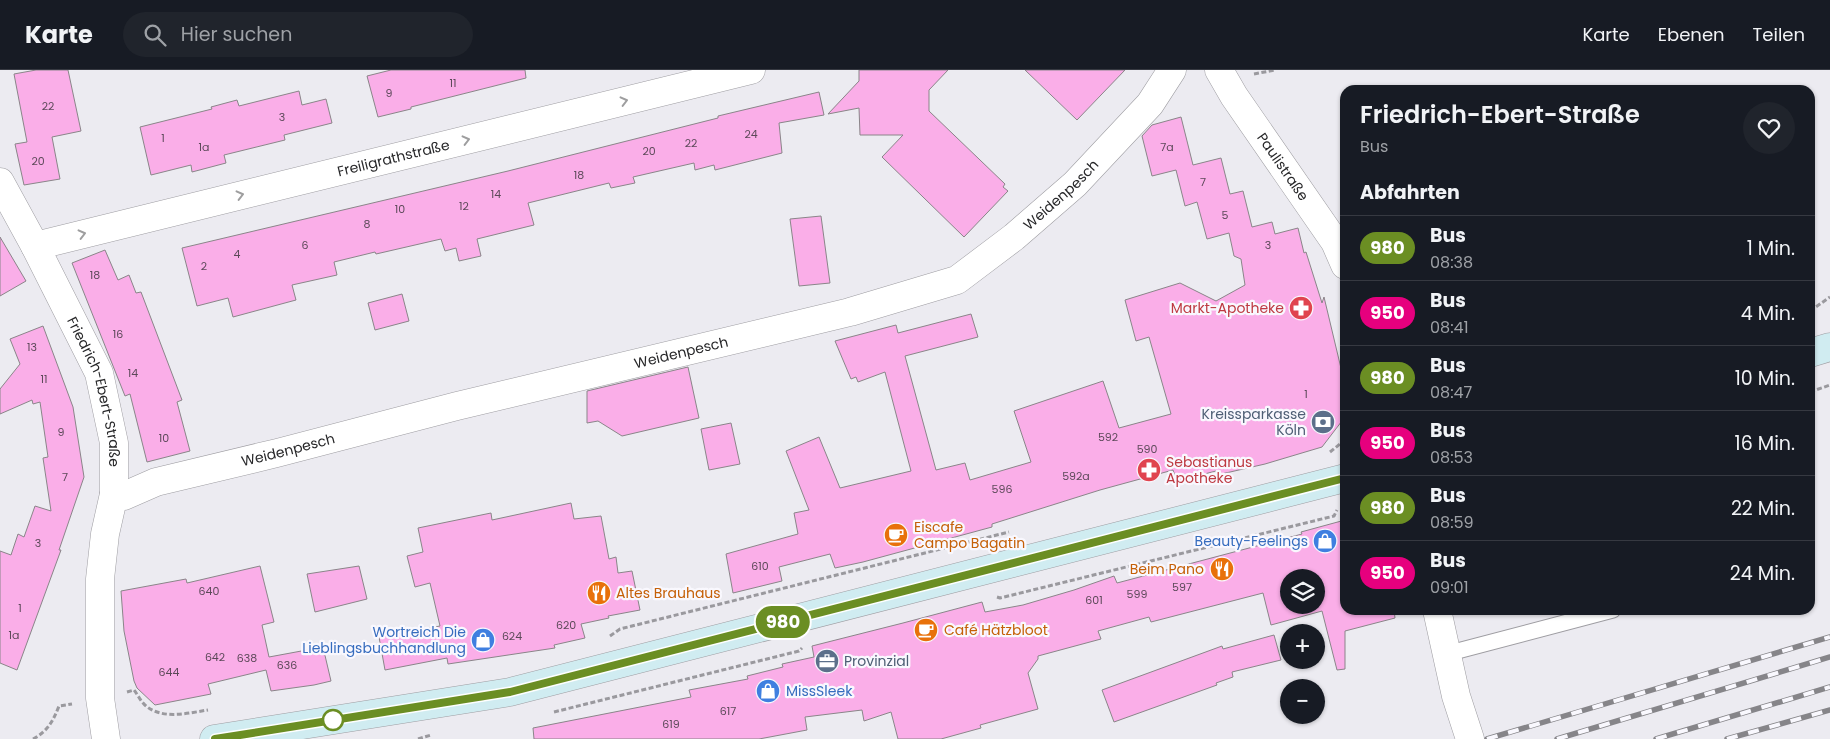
<!DOCTYPE html>
<html lang="de">
<meta charset="utf-8">
<style>
:root{--surface:#171b24;--page:#20242c;--text:#f1f3f6;--muted:#9ea1a6;--line:#363941}
body{margin:0;font-family:Poppins,sans-serif;background:var(--page);color:var(--text);height:100vh;display:flex;flex-direction:column;font-size:19px;white-space:nowrap}
*{box-sizing:border-box;margin:0}
p{font-size:16px;color:var(--muted)}
.icon{flex:none;width:28px;height:28px;fill:none;stroke:currentColor;stroke-width:2;stroke-linecap:round;stroke-linejoin:round}
.map{position:relative;flex:1;overflow:hidden}
.details{position:absolute;left:1340px;top:15px;width:475px;height:530px;display:flex;flex-direction:column;background:var(--surface);border-radius:15px;box-shadow:0 1px 4px #0004}
.details>*{flex:none}
.badge{padding:0 10px;border-radius:16px;font-size:18px;line-height:32px}
.controls{position:absolute;left:1280px;top:499px;display:grid;gap:10px}
.controls a{display:grid;place-items:center;width:45px;height:45px;border-radius:50%;background:var(--surface);box-shadow:0 1px 4px #0004;font-size:25px}
.map>.badge{position:absolute;translate:-50% -50%;box-shadow:0 0 0 2px #fff}
h2{padding:0 20px;font-size:19px;line-height:45px}
.round{display:grid;place-items:center;flex:none;width:52px;height:52px;border-radius:26px;background:var(--page)}
.summary{display:flex;align-items:center;justify-content:space-between;height:85px;padding:0 20px}
h1{font-size:24px;font-weight:600;line-height:38px}
ul{padding:0;list-style:none}
li{display:flex;align-items:center;gap:15px;height:65px;padding:0 20px;border-top:1px solid var(--line)}
li div{flex:1}
li b{display:block;font-size:19px}
li em{font-style:normal}
li .badge{min-width:55px;font-weight:700;text-align:center}
header{display:flex;align-items:center;gap:30px;box-sizing:border-box;height:70px;padding:0 25px;background:var(--surface);border-bottom:1px solid var(--line)}
header strong{font-size:24px}
nav{display:flex;gap:28px;margin-inline-start:auto;font-size:18px}
.search{width:350px;height:45px;background:var(--page);display:flex;align-items:center;gap:12px;box-sizing:border-box;padding:0 18px;border-radius:28px;color:var(--muted);font-size:19px}
.map>svg:first-child{display:block}
</style>
<header>
<strong>Karte</strong>
<div class="search"><svg class="icon" aria-label="search" viewBox="0 0 24 24"><circle cx="10" cy="10" r="6"/><path d="M15 15l6 6"/></svg>Hier suchen</div>
<nav><a>Karte</a><a>Ebenen</a><a>Teilen</a></nav>
</header>
<div class="map">
<svg width="1830" height="669" viewBox="0 0 1830 669">
<rect width="100%" height="100%" fill="#ecebf1"/>
<g fill="#faaee8" stroke="#8a8589" fill-rule="evenodd">
<polygon points="36,0 68,0 81,61 52,67 60,109 24,115 15,74 27,72 14,4"/>
<polygon points="391,0 525,0 526,8 411,37 411,39 378,47 367,6"/>
<polygon points="859,0 948,0 929,20 929,41 1005,114 1003,117 1008,121 964,167 882,87 903,65 860,65 859,38 828,44 859,11"/>
<polygon points="1025,0 1125,0 1077,50"/>
<polygon points="299,21 302,35 326,29 332,53 284,65 285,70 224,85 226,93 192,102 191,95 151,105 140,57 212,39 211,37 237,30 239,36"/>
<polygon points="819,22 824,45 779,53 782,83 715,100 714,95 695,100 694,93 633,107 635,113 611,118 609,113 528,133 534,155 477,169 481,186 459,191 456,178 445,181 441,169 376,184 375,182 334,192 337,205 292,215 296,230 233,247 228,228 197,236 182,178 508,101 718,48 718,46"/>
<polygon points="1181,47 1193,95 1221,88 1230,124 1243,121 1252,157 1272,152 1275,164 1298,158 1304,183 1306,182 1322,233 1324,227 1345,315 1345,347 1322,377 1265,394 1217,405 1216,401 1177,411 1173,400 1100,420 992,454 992,457 863,492 835,498 830,484 779,497 782,511 733,523 726,484 798,464 794,443 809,440 786,381 819,367 840,418 911,401 885,302 858,312 856,307 851,309 835,271 896,255 898,263 971,244 978,267 905,286 936,400 965,393 970,410 1031,392 1014,341 1103,311 1119,358 1171,344 1149,267 1136,271 1125,230 1180,213 1216,231 1245,215 1241,189 1234,186 1229,163 1207,169 1197,132 1185,136 1176,100 1152,106 1142,66 1152,55"/>
<polygon points="821,146 830,213 799,216 790,149"/>
<polygon points="0,167 26,211 0,226"/>
<polygon points="105,180 118,210 129,205 136,223 141,222 182,330 177,332 190,381 147,392 130,324 125,326 72,193"/>
<polygon points="402,224 409,251 375,260 368,233"/>
<polygon points="43,256 73,337 84,407 59,480 61,480 17,600 0,593 0,481 11,485 18,464 24,467 35,436 51,441 43,388 48,387 40,332 33,334 32,330 0,344 0,319 20,294 10,269"/>
<polygon points="688,297 699,348 622,366 598,351 587,353 587,321"/>
<polygon points="731,353 740,394 709,400 701,359"/>
<polygon points="571,433 574,449 601,446 609,489 616,487 618,503 632,501 640,540 608,546 609,548 581,554 585,568 554,575 555,578 448,594 447,588 385,600 379,567 440,556 430,513 415,517 407,486 423,482 418,458 491,443 492,450"/>
<path d="M1345 450V540H1394L1395 548 1345 561V599L1337 600 1322 541 1271 555 1263 523 1151 552 1149 547 1098 561 1101 569 1038 586V589L1028 603 1038 639 980 655 981 658 941 669H898L891 642 864 651 862 640 805 647 807 660 759 669H534L533 658 691 627 689 620 748 609 747 606 783 597 782 594 814 587 812 576 903 553 982 532 985 542 1023 535 1074 520 1114 506 1117 513 1302 464 1301 462ZM1289 508H1316V535H1289Z"/>
<polygon points="260,496 274,552 262,555 269,587 323,577 331,611 314,615 271,621 266,600 208,614 211,624 155,635 137,618 134,611 124,561 121,521 186,509 187,513"/>
<polygon points="359,496 367,529 315,542 307,504"/>
<polygon points="1274,565 1281,590 1232,602 1233,607 1216,613 1217,615 1114,652 1102,620 1222,576 1223,579"/>
</g>
<g fill="none" stroke-linecap="round" stroke-linejoin="round">
<g stroke="#9e9da2" stroke-width="17">
<polyline id="service" points="1446,584 1613,540"/>
</g>
<g stroke="#9e9da2" stroke-width="29">
<g id="minor">
<path id="s1" d="M1219 0 1234 26 1335 172 1345 195"/>
<path id="s2" d="M35 176 751 0"/>
<path id="s3" d="M114 424 124 426 156 412 277 383 457 336 850 242 957 210 1014 167 1075 114 1150 34 1172 0"/>
<polyline points="1437,540 1456,626 1470,669"/>
</g>
</g>
<g stroke="#9e9da2" stroke-width="29">
<g id="tertiary">
<path id="s4" d="M0 112 35 176 99 303 114 373V424L105 464 100 509V628L106 669"/>
</g>
</g>
<g stroke="#9e9da2" stroke-width="29">
<g id="secondary">
<polyline points="1810,283 1830,277"/>
<polyline points="214,669 510,622 1345,408"/>
</g>
</g>
<g stroke="#9a999e" stroke-width="3" stroke-dasharray="5 2.5" stroke-linecap="butt">
<polyline points="1254,4 1275,0"/>
<polyline points="1810,241 1830,227"/>
<polyline points="1810,322 1830,315"/>
<polyline points="1330,382 1345,370"/>
<polyline points="997,527 1000,528 1334,446 1337,440"/>
<polyline points="610,566 620,559 1009,462"/>
<path d="M127 622 134 620C138 625 141 632 146 636 163 650 188 643 208 640"/>
<polyline points="554,642 799,581 802,578"/>
<path d="M33 669C48 661 53 651 59 636L72 634"/>
<polyline points="418,669 431,665"/>
</g>
<use href="#service" stroke="#fff" stroke-width="15"/>
<use href="#minor" stroke="#fff" stroke-width="28"/>
<use href="#tertiary" stroke="#fff" stroke-width="28"/>
<use href="#secondary" stroke="#d0ecf1" stroke-width="28"/>
<g stroke="#868589" stroke-width="5.5">
<g id="rail">
<polyline points="1487,669 1830,567"/>
<polyline points="1557,669 1830,587"/>
<polyline points="1656,669 1830,617"/>
<polyline points="1727,669 1830,640"/>
</g>
</g>
<use href="#rail" stroke="#f9f8fe" stroke-width="4" stroke-dasharray="11" stroke-linecap="butt"/>
</g>
<defs><path id="oneway-chevron" d="M-2-3.5L2.5 0L-2 3.5" fill="none" stroke-width="1.6" stroke-linecap="round" stroke-linejoin="round" transform="scale(1.25)"/></defs>
<g stroke="#9e9e9f">
<use href="#oneway-chevron" transform="translate(624 31) rotate(-14)"/>
<use href="#oneway-chevron" transform="translate(466 70) rotate(-14)"/>
<use href="#oneway-chevron" transform="translate(240 125) rotate(-14)"/>
<use href="#oneway-chevron" transform="translate(82 164) rotate(-14)"/>
</g>
<g fill="none" stroke-linecap="round" stroke-linejoin="round">
<g stroke="#fff" stroke-width="11">
<polyline id="line" points="215,669 510,622 1345,408"/>
</g>
<use href="#line" stroke="#6b8e23" stroke-width="8"/>
</g>
<defs>
<g id="pharmacy-disc" transform="scale(1.25)"><circle r="9.5" fill="#e0444e" stroke="#f9f8fe"/><path d="M-2-6h4v4h4v4h-4v4h-4v-4h-4v-4h4Z" fill="#fff"/></g>
<g id="bank-disc" transform="scale(1.25)"><circle r="9.5" fill="#5c6f8a" stroke="#f9f8fe"/><path d="M-6-4H6V4H-6ZM0-2.3a2.3 2.3 0 1 0 0 4.6a2.3 2.3 0 1 0 0-4.6Z" fill="#fff"/></g>
<g id="cafe-disc" transform="scale(1.25)"><circle r="9.5" fill="#e8710a" stroke="#f9f8fe"/><path d="M-5.5-4.5H6V0H3Q3 3.5 0 3.5H-2.5Q-5.5 3.5-5.5 0ZM3-3.2v2h1.7v-2ZM-6 4.5H4V6H-6Z" fill="#fff"/></g>
<g id="shop-disc" transform="scale(1.25)"><circle r="9.5" fill="#3f7fe0" stroke="#f9f8fe"/><path d="M-5-2.5h2.3a2.7 3.5 0 0 1 5.4 0H5L5.5 6h-11ZM-1.5-2.5h3a1.5 2.3 0 0 0-3 0Z" fill="#fff"/></g>
<g id="restaurant-disc" transform="scale(1.25)"><circle r="9.5" fill="#e8710a" stroke="#f9f8fe"/><path d="M-5-6h1v4h1v-4h1v4h1v-4h1v5L-1.5 .5V6h-2V.5L-5-1ZM5-6V6H3V1.5H1.5Q1.5-4 5-6Z" fill="#fff"/></g>
<g id="office-disc" transform="scale(1.25)"><circle r="9.5" fill="#5c6f8a" stroke="#f9f8fe"/><path d="M-6-3h4V-5.5h4V-3h4V5H-6ZM-1-4.5V-3h2v-1.5ZM-6 0V1H6V0Z" fill="#fff"/></g>
</defs>
<g fill-rule="evenodd">
<use href="#pharmacy-disc" x="1301" y="238"/>
<use href="#bank-disc" x="1323" y="352"/>
<use href="#pharmacy-disc" x="1149" y="400"/>
<use href="#cafe-disc" x="896" y="465"/>
<use href="#shop-disc" x="1325" y="471"/>
<use href="#restaurant-disc" x="1222" y="499"/>
<use href="#restaurant-disc" x="599" y="523"/>
<use href="#cafe-disc" x="926" y="560"/>
<use href="#shop-disc" x="483" y="570"/>
<use href="#office-disc" x="827" y="591"/>
<use href="#shop-disc" x="768" y="621"/>
</g>
<circle fill="#fff" stroke="#6b8e23" stroke-width="2.5" cx="333" cy="650" r="10"/>
<g text-anchor="middle" dominant-baseline="central" stroke-width="4.5" stroke-linejoin="round" paint-order="stroke">
<g font-size="11" fill="#5c4959">
<text x="453" y="13">11</text>
<text x="389" y="23">9</text>
<text x="48" y="36">22</text>
<text x="282" y="47">3</text>
<text x="751" y="64">24</text>
<text x="163" y="68">1</text>
<text x="691" y="73">22</text>
<text x="204" y="77">1a</text>
<text x="1167" y="77">7a</text>
<text x="649" y="81">20</text>
<text x="38" y="91">20</text>
<text x="579" y="105">18</text>
<text x="1203" y="112">7</text>
<text x="496" y="124">14</text>
<text x="464" y="136">12</text>
<text x="400" y="139">10</text>
<text x="1225" y="145">5</text>
<text x="367" y="154">8</text>
<text x="305" y="175">6</text>
<text x="1268" y="175">3</text>
<text x="237" y="184">4</text>
<text x="204" y="196">2</text>
<text x="95" y="205">18</text>
<text x="118" y="264">16</text>
<text x="32" y="277">13</text>
<text x="133" y="303">14</text>
<text x="44" y="309">11</text>
<text x="1306" y="324">1</text>
<text x="61" y="362">9</text>
<text x="1108" y="367">592</text>
<text x="164" y="368">10</text>
<text x="1147" y="379">590</text>
<text x="1076" y="406">592a</text>
<text x="65" y="407">7</text>
<text x="1002" y="419">596</text>
<text x="38" y="473">3</text>
<text x="760" y="496">610</text>
<text x="1182" y="517">597</text>
<text x="209" y="521">640</text>
<text x="1137" y="524">599</text>
<text x="1094" y="530">601</text>
<text x="20" y="538">1</text>
<text x="566" y="555">620</text>
<text x="14" y="565">1a</text>
<text x="512" y="566">624</text>
<text x="215" y="587">642</text>
<text x="247" y="588">638</text>
<text x="287" y="595">636</text>
<text x="169" y="602">644</text>
<text x="728" y="641">617</text>
<text x="671" y="654">619</text>
</g>
<g font-size="14" fill="#272729" stroke="#f9f8fe">
<text stroke="none"><textPath href="#s2" startOffset="369">Freiligrathstraße</textPath></text>
<text stroke="none"><textPath href="#s1" startOffset="116">Paulistraße</textPath></text>
<text stroke="none"><textPath href="#s3" startOffset="1006">Weidenpesch</textPath></text>
<text stroke="none"><textPath href="#s3" startOffset="586">Weidenpesch</textPath></text>
<text stroke="none"><textPath href="#s4" startOffset="232">Friedrich-Ebert-Straße</textPath></text>
<text stroke="none"><textPath href="#s3" startOffset="181">Weidenpesch</textPath></text>
</g>
<g font-size="14" fill="#be3a42" stroke="#f9f8fe" text-anchor="end">
<text x="1284" y="238">Markt-Apotheke</text>
<text x="1166" y="392" text-anchor="start">Sebastianus<tspan x="1166" dy="16">Apotheke</tspan></text>
</g>
<g font-size="14" fill="#4e5e75" stroke="#f9f8fe" text-anchor="end">
<text x="1306" y="344">Kreissparkasse<tspan x="1306" dy="16">Köln</tspan></text>
<text x="844" y="591" text-anchor="start">Provinzial</text>
</g>
<g font-size="14" fill="#c56008" stroke="#f9f8fe" text-anchor="start">
<text x="914" y="457">Eiscafe<tspan x="914" dy="16">Campo Bagatin</tspan></text>
<text x="1204" y="499" text-anchor="end">Beim Pano</text>
<text x="616" y="523">Altes Brauhaus</text>
<text x="944" y="560">Café Hätzbloot</text>
</g>
<g font-size="14" fill="#366cbe" stroke="#f9f8fe" text-anchor="end">
<text x="1308" y="471">Beauty-Feelings</text>
<text x="466" y="562">Wortreich Die<tspan x="466" dy="16">Lieblingsbuchhandlung</tspan></text>
<text x="786" y="621" text-anchor="start">MissSleek</text>
</g>
</g>
</svg>
<div class="controls">
<a><svg class="icon" aria-label="layers" viewBox="0 0 24 24"><path d="M12 4l9 5-9 5-9-5zM3 14l9 5 9-5"/></svg></a>
<a>+</a>
<a>−</a>
</div>
<b class="badge" style="left:783px;top:552px;background:#6b8e23;color:#fff">980</b>
<section class="details">
<div class="summary"><div><h1>Friedrich-Ebert-Straße</h1><p>Bus</p></div><a class="round"><svg class="icon" aria-label="heart" viewBox="0 0 24 24"><path d="M12 20l-8-8c-3-5 5-10 8-4 3-6 11-1 8 4z"/></svg></a></div>
<h2>Abfahrten</h2>
<ul>
<li><span class="badge" style="background:#6b8e23;color:#fff">980</span><div><b>Bus</b><p>08:38</p></div><em>1 Min.</em></li>
<li><span class="badge" style="background:#e6007e;color:#fff">950</span><div><b>Bus</b><p>08:41</p></div><em>4 Min.</em></li>
<li><span class="badge" style="background:#6b8e23;color:#fff">980</span><div><b>Bus</b><p>08:47</p></div><em>10 Min.</em></li>
<li><span class="badge" style="background:#e6007e;color:#fff">950</span><div><b>Bus</b><p>08:53</p></div><em>16 Min.</em></li>
<li><span class="badge" style="background:#6b8e23;color:#fff">980</span><div><b>Bus</b><p>08:59</p></div><em>22 Min.</em></li>
<li><span class="badge" style="background:#e6007e;color:#fff">950</span><div><b>Bus</b><p>09:01</p></div><em>24 Min.</em></li>
</ul>
</section>
</div>
